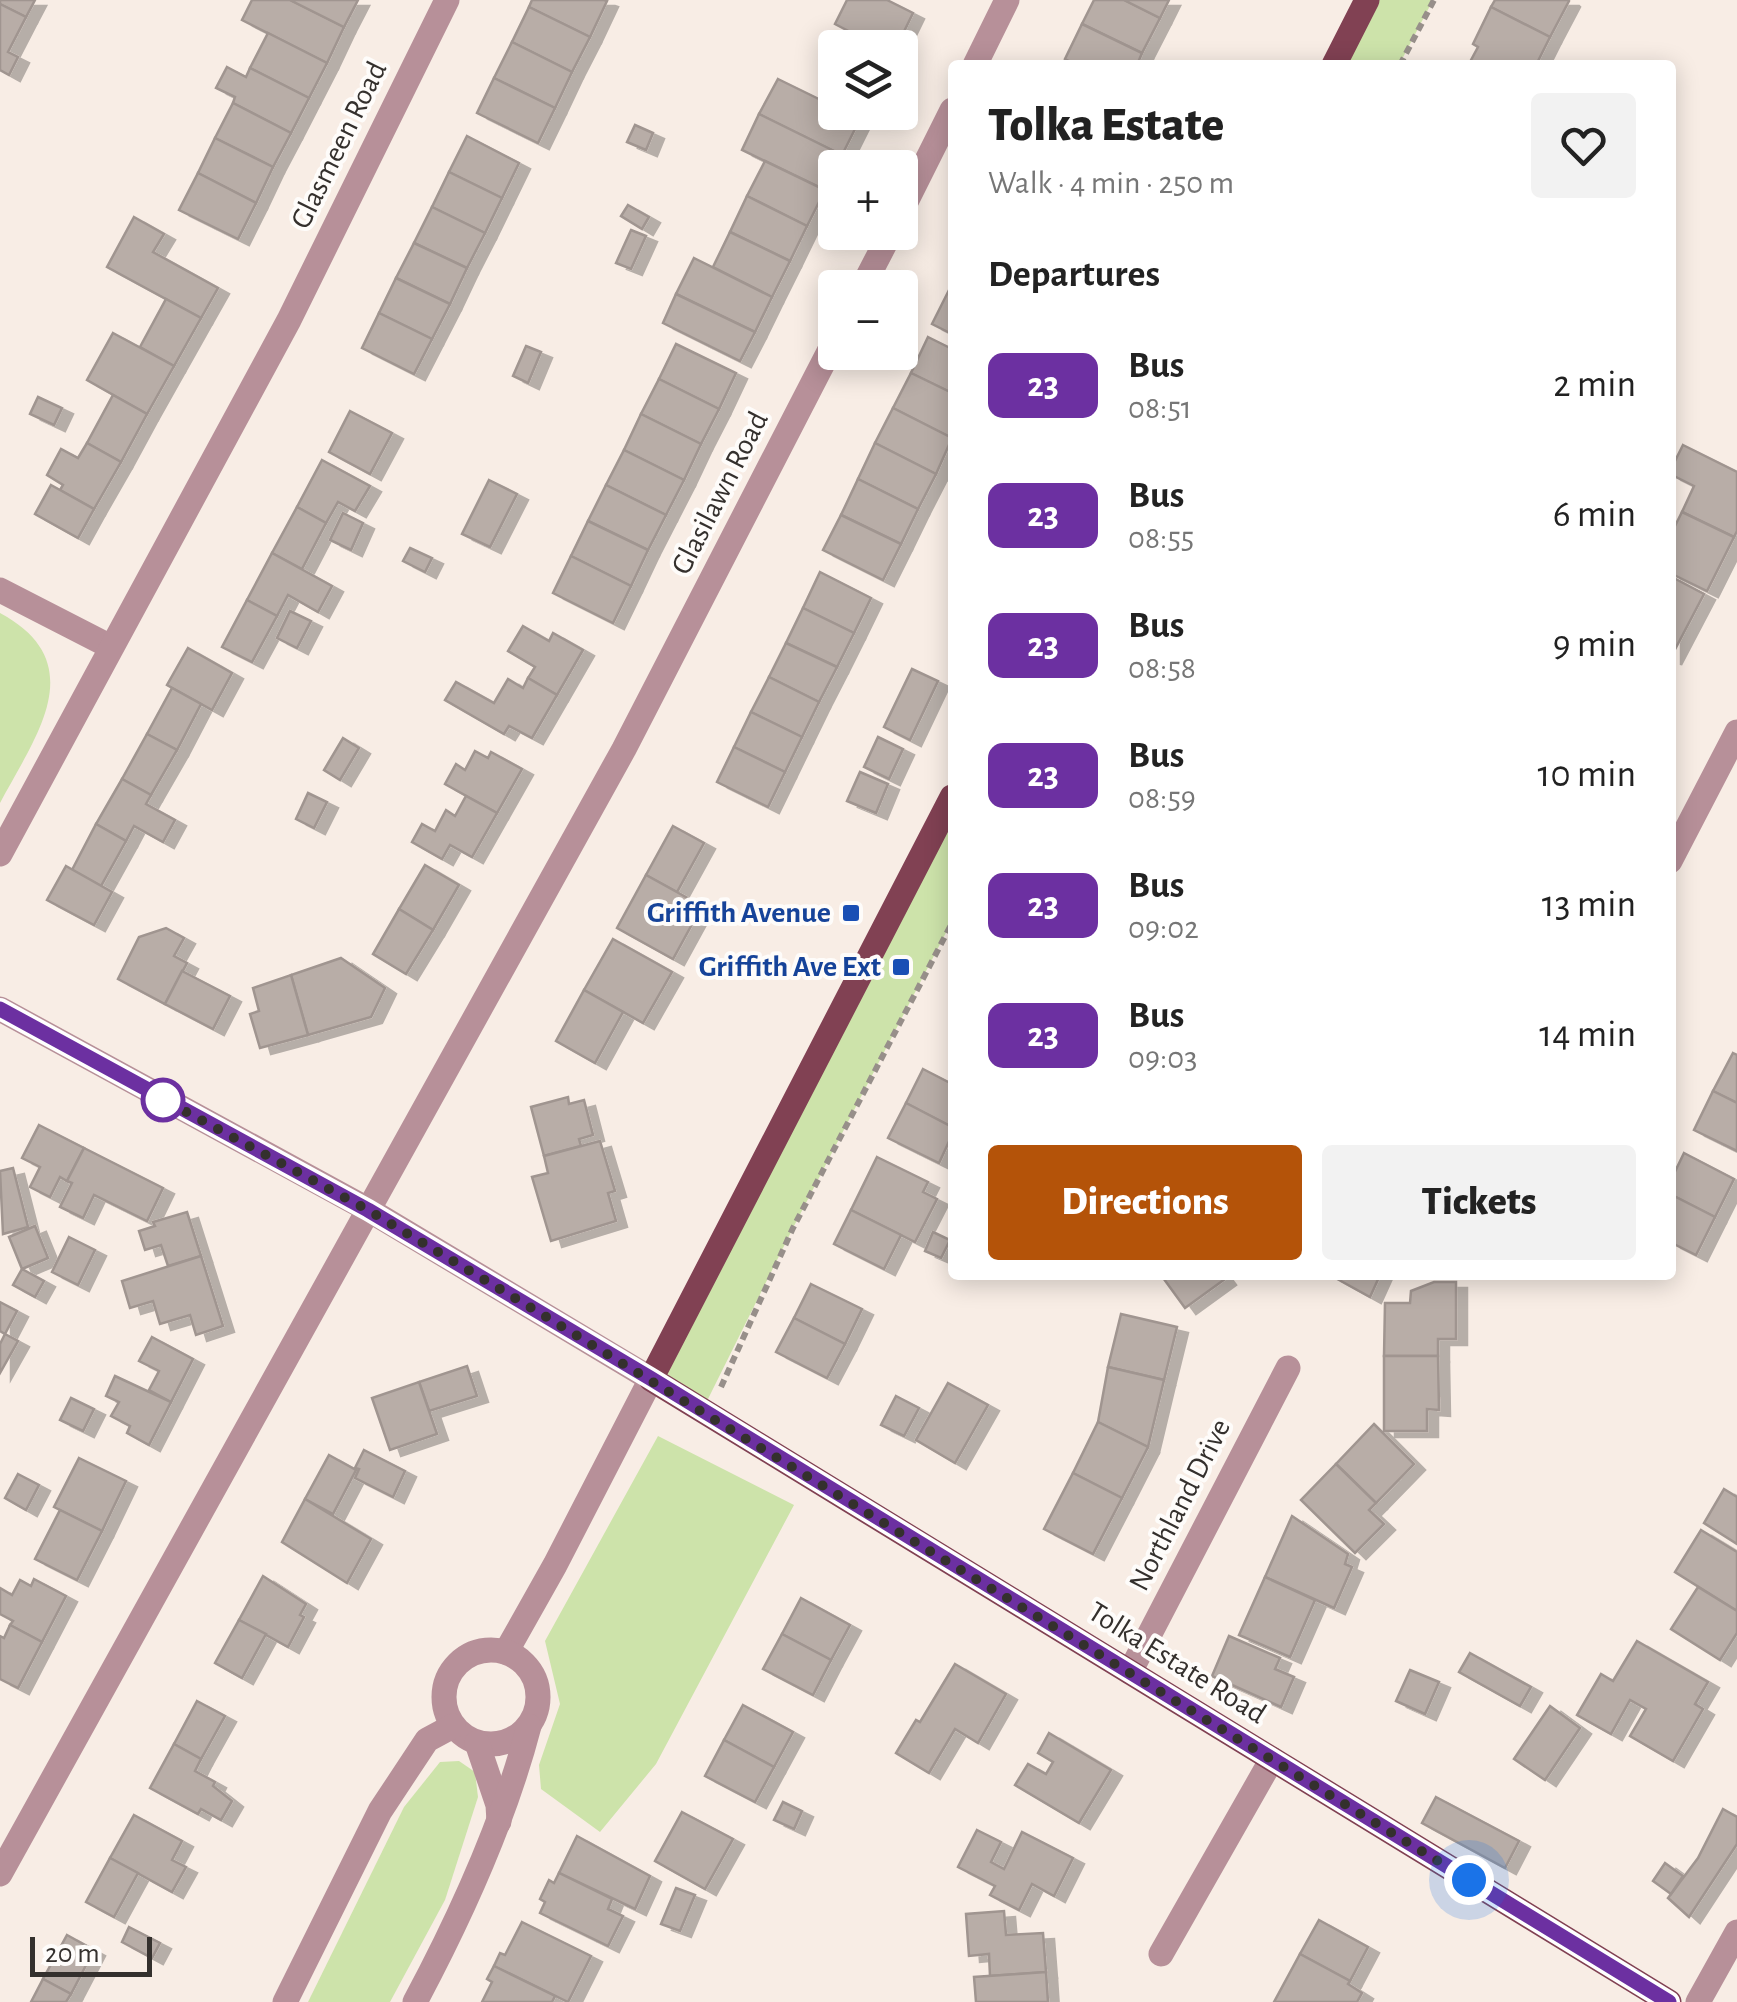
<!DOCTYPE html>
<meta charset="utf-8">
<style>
:root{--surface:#fff;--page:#f2f2f2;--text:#222;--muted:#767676;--accent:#b45309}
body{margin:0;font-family:"Alegreya Sans",sans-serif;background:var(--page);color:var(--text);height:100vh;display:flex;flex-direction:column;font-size:38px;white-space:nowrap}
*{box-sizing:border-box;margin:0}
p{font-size:32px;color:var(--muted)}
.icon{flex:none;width:55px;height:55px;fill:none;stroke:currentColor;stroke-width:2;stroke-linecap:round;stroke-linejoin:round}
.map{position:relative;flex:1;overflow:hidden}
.panel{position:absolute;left:948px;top:60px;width:728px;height:1220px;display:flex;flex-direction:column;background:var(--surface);border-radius:10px;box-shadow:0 5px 25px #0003}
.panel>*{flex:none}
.badge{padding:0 20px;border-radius:15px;font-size:35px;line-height:65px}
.tools{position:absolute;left:818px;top:30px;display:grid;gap:20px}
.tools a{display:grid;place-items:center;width:100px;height:100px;border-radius:10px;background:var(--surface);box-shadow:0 5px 25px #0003;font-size:50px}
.scale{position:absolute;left:30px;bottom:25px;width:122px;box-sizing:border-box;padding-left:10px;border:5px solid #34302d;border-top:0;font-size:28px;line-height:35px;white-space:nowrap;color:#34302d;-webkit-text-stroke:8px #fefcfa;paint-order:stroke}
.you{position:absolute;width:50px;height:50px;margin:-25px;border:8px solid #fff;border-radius:50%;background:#1a73e8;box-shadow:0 0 0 15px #1a73e833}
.map>.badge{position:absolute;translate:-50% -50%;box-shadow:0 0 0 5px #fff}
h2{padding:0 40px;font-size:38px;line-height:90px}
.round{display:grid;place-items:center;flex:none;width:105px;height:105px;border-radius:10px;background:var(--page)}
.headline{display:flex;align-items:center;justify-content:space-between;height:170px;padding:0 40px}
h1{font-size:48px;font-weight:800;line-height:75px}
.action{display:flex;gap:20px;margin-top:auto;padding:20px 40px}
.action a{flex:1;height:115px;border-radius:10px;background:var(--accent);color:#fff;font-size:40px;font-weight:800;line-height:115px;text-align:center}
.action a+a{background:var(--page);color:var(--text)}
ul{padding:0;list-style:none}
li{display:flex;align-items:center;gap:30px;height:130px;padding:0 40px}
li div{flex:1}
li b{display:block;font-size:38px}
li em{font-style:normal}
li .badge{min-width:110px;font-weight:700;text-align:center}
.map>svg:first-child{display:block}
</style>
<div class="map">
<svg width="1737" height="2002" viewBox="0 0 1737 2002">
<defs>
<filter id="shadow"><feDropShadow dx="11" dy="6" stdDeviation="0" flood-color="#0004"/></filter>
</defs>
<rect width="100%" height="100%" fill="#f8ede5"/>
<g fill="#cde3aa">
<polygon points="1377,0 1433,0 1399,65 1342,65"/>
<path d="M0 613C93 663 35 737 0 803Z"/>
<polygon points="952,804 952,921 793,1228 707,1401 654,1369"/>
<polygon points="658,1436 794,1505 656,1764 600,1832 541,1789 539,1765 560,1704 545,1641"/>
<polygon points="459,1761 475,1772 478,1797 445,1900 390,2002 308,2002 404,1807 440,1762"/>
</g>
<g fill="#b8ada7" stroke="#a09590" stroke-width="2.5" filter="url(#shadow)">
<polygon points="0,0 35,0 26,17 0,4"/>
<polygon points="252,0 290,0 344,27 327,63 242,20"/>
<polygon points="290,0 358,0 344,27"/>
<polygon points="532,0 604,0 607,1 590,37 529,7"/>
<polygon points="847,0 887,0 913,13 896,48 881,48 835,24"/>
<polygon points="1094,0 1124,0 1160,18 1142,53 1082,24"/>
<polygon points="1124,0 1169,0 1160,18"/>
<polygon points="1495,0 1568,0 1569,1 1550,37 1491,7"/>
<polygon points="0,4 26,17 8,52 18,57 9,75 0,70"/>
<polygon points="529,7 590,37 572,72 512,42"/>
<polygon points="1491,7 1550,37 1536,65 1476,65 1470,62 1478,47 1473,44"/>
<polygon points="1082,24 1142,53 1137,65 1077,65 1065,59"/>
<polygon points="268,33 327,63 309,98 250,68"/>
<polygon points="512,42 572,72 555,108 494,78"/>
<polygon points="227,67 246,77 250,68 309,98 291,133 233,103 235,97 216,88"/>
<polygon points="494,78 555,108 538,143 477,113"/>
<polygon points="778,79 835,107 835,112 846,112 860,119 842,155 759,114"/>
<polygon points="233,103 291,133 273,167 215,138"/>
<polygon points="759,114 842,155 825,190 742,150"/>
<polygon points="635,125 653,133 646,150 627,142"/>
<polygon points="467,136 519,163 502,198 449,172"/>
<polygon points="215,138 273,167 256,203 198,173"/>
<polygon points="765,161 825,190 807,226 747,196"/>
<polygon points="449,172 502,198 485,233 432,207"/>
<polygon points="198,173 256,203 238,239 179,210"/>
<polygon points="747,196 807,226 790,261 730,232"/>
<polygon points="628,205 649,217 642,229 621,216"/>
<polygon points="432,207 485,233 467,268 414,243"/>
<polygon points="134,217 164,234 153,252 218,288 201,318 107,267"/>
<polygon points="631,230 646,236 631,269 616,263"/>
<polygon points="730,232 790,261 772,297 713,267"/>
<polygon points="414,243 467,268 450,304 396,278"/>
<polygon points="694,258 772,297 755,332 676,294"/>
<polygon points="396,278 450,304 432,339 379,313"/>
<polygon points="950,288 952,290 952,334 932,324"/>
<polygon points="676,294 755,332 740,361 663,323"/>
<polygon points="166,299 201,318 174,366 140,347"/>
<polygon points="379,313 432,339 414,374 362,348"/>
<polygon points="113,333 174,366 147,414 87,380"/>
<polygon points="928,337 952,349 952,393 911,373"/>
<polygon points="676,344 736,373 719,409 659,379"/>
<polygon points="526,346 541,352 528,383 513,376"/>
<polygon points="911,373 952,393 952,438 893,408"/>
<polygon points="659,379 719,409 701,444 641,414"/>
<polygon points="113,395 147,414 121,462 87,443"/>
<polygon points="38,397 62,408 54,425 30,414"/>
<polygon points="893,408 952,438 936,474 875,443"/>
<polygon points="350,411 392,433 370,474 329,452"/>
<polygon points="641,414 701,444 684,480 624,450"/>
<polygon points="87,443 121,462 94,509 60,490 63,485 47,475 61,449 78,458"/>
<polygon points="875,443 936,474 918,509 858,479"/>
<polygon points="1683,445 1737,472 1737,531 1734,537 1682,512 1694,486 1670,474 1670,471"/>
<polygon points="624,450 684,480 666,515 606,485"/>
<polygon points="322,460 370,486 355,511 338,502 326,523 297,507"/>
<polygon points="858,479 918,509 901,544 841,515"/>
<polygon points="489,480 517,494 490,547 462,534"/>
<polygon points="51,485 94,509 78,538 35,514"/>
<polygon points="606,485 666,515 648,550 588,521"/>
<polygon points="297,507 326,523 302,569 272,553"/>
<polygon points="1682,512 1734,537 1707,591 1670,573 1670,536"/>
<polygon points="343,513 363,523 351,550 330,540"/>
<polygon points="841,515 901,544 883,580 823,550"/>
<polygon points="588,521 648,550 631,586 571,556"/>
<polygon points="410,548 432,558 425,572 403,561"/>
<polygon points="272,553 332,586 318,612 288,595 277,616 247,600"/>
<polygon points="571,556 631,586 613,623 553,593"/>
<polygon points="820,572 871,598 854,633 803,608"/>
<polygon points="1670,576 1704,594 1670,659"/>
<polygon points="247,600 277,616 252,662 222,647"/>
<polygon points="803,608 854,633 837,667 786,643"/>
<polygon points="290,611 311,621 297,648 277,638"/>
<polygon points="523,626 549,641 553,633 583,650 557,695 528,678 535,667 508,651"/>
<polygon points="786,643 837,667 819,702 769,677"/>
<polygon points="188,648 232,673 212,710 167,685"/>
<polygon points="912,669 938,681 910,740 884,727"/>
<polygon points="769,677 819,702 802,737 751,712"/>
<polygon points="528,678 557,695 532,738 509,726 504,734 445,700 456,682 494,703 508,679 523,688"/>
<polygon points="172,688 201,704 177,750 147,734"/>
<polygon points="751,712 802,737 785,772 734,747"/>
<polygon points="147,734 177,750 151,795 122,779"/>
<polygon points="878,737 903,749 889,779 864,767"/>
<polygon points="343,738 359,748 340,780 324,770"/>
<polygon points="734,747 785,772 768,807 717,782"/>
<polygon points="475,751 488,758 491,752 522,769 497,813 445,784 456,764 465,770"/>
<polygon points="860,772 888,784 876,813 847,801"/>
<polygon points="122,779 151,795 146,804 175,820 163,842 134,826 126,841 96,824"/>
<polygon points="308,793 327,802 314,828 296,819"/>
<polygon points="466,796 497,813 472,857 450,845 442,859 412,842 422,824 435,831 446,810 455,816"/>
<polygon points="96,824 126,841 101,886 72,870"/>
<polygon points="673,826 704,843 677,892 646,875"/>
<polygon points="425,865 459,885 433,930 399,909"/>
<polygon points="66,866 112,892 94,925 47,900"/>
<polygon points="646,875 702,906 673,959 617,928"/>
<polygon points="399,909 433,930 406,974 373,954"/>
<polygon points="166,928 184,938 174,956 187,963 165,1004 118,979 139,937"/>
<polygon points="613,939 672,972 643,1023 584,990"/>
<polygon points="341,958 385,988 371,1017 308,1035 291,975"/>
<polygon points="182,971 230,996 213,1029 165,1004"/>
<polygon points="291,975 308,1035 260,1048 250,1014 259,1011 253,988"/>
<polygon points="584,990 623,1012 595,1063 556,1041"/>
<polygon points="1733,1053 1737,1055 1737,1103 1713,1091"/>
<polygon points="923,1069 952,1084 952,1127 906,1103"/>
<polygon points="1713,1091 1737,1103 1737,1151 1694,1130"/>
<polygon points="568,1097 569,1104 584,1100 593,1135 579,1139 581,1146 544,1156 531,1107"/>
<polygon points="906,1103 952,1127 952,1135 939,1163 888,1138"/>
<polygon points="39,1125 84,1148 67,1181 60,1177 50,1197 30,1187 40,1167 22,1158"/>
<polygon points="600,1141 615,1191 608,1193 616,1221 551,1241 532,1177 548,1173 544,1156"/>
<polygon points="84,1148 163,1188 147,1221 94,1195 83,1218 60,1207 72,1183 67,1181"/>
<polygon points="1684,1153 1734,1179 1715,1217 1670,1194 1670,1182"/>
<polygon points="877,1157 928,1182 923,1192 937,1199 915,1242 851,1210"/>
<polygon points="13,1168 28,1227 3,1234 0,1171"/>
<polygon points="1670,1194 1715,1217 1696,1255 1670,1242"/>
<polygon points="851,1210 901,1235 884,1269 834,1244"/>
<polygon points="187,1212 201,1256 168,1266 161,1245 145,1250 139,1231 155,1226 153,1222"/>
<polygon points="35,1226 48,1258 22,1269 9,1237"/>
<polygon points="933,1232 950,1240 941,1258 925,1251"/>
<polygon points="69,1237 95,1250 78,1285 52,1272"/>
<polygon points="201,1256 223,1326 196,1335 190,1315 160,1324 153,1301 130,1308 122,1281"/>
<polygon points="22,1269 44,1281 35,1297 13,1285"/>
<polygon points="1161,1275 1222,1275 1225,1279 1185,1308"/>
<polygon points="1330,1275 1380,1275 1370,1297"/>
<polygon points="1434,1282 1456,1282 1456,1339 1438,1339 1438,1356 1384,1356 1385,1303 1410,1303 1411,1291"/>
<polygon points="811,1284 862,1309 845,1344 794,1318"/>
<polygon points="0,1302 17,1311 5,1334 0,1331"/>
<polygon points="1121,1314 1177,1327 1164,1380 1108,1367"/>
<polygon points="794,1318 845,1344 827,1378 776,1352"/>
<polygon points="5,1334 18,1341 0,1373 0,1344"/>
<polygon points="152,1337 193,1359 171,1402 149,1390 159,1371 139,1361"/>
<polygon points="1384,1356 1438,1356 1439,1410 1427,1409 1427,1431 1384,1431"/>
<polygon points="467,1366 477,1396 429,1411 419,1382"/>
<polygon points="1108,1367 1164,1380 1148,1447 1098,1422"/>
<polygon points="115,1376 171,1402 149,1445 127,1433 130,1426 111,1416 119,1402 106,1396"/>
<polygon points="419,1382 437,1434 390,1450 372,1398"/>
<polygon points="948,1383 988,1405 955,1463 916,1440"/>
<polygon points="896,1396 919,1408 904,1436 881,1425"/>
<polygon points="71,1398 94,1409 83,1431 60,1420"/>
<polygon points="1098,1422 1148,1447 1122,1498 1073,1473"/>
<polygon points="1374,1424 1414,1464 1376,1503 1336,1464"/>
<polygon points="364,1450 405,1471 393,1497 355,1478 359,1469 355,1468"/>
<polygon points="329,1455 356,1470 333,1514 305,1499"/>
<polygon points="79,1458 126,1481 102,1531 54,1507"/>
<polygon points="1336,1464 1376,1503 1369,1510 1384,1524 1355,1553 1301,1500"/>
<polygon points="1073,1473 1122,1498 1093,1554 1044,1529"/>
<polygon points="18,1474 39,1485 26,1510 5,1498"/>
<polygon points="1724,1489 1737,1497 1737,1544 1704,1523"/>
<polygon points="305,1499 371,1539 347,1583 282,1542"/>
<polygon points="60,1510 102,1531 77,1580 35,1559"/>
<polygon points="1292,1516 1348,1554 1345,1564 1352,1567 1334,1608 1265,1577"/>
<polygon points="1701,1530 1737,1552 1737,1611 1675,1572"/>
<polygon points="263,1576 306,1604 300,1615 304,1617 288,1647 239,1620"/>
<polygon points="1265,1577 1315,1600 1290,1657 1239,1635"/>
<polygon points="34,1579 66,1596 42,1642 10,1625 13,1621 0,1614 0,1588 12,1595 20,1580 31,1586"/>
<polygon points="1698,1587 1737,1611 1737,1633 1720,1660 1671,1629"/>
<polygon points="801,1598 850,1625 831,1660 782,1634"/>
<polygon points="239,1620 266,1634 242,1678 215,1663"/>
<polygon points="10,1625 42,1642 18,1688 0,1679 0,1636 4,1638"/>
<polygon points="782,1634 831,1660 813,1695 763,1669"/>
<polygon points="1229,1636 1280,1658 1275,1669 1294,1677 1281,1707 1212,1676"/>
<polygon points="1637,1641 1708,1682 1695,1704 1703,1709 1673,1761 1630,1736 1646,1709 1630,1700 1611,1734 1577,1715 1601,1674 1613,1681"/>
<polygon points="1470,1653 1531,1687 1520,1706 1459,1672"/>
<polygon points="955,1664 1006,1694 978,1743 955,1729 929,1773 896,1753 916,1720 920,1722"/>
<polygon points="1410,1670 1439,1682 1425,1714 1396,1701"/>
<polygon points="197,1701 225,1716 201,1759 174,1744"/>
<polygon points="743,1705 793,1732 774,1767 724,1740"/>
<polygon points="1550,1706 1580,1728 1545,1780 1514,1759"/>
<polygon points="1049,1733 1111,1770 1079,1823 1015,1785 1028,1764 1046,1774 1053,1762 1038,1753"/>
<polygon points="724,1740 774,1767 755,1802 705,1776"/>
<polygon points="174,1744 201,1759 195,1771 215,1782 213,1786 232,1801 221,1820 201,1809 198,1814 150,1788"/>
<polygon points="1436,1797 1519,1841 1505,1868 1422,1823"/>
<polygon points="783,1802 802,1811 794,1829 774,1820"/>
<polygon points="1723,1809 1737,1817 1737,1844 1689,1917 1668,1898 1698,1858"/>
<polygon points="682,1812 733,1839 705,1889 655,1861"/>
<polygon points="134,1815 182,1841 172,1860 186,1867 172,1892 110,1858"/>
<polygon points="977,1830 1001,1842 991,1862 1004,1869 1022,1832 1073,1858 1054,1896 1032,1884 1019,1910 990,1895 995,1886 958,1867"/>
<polygon points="577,1836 650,1876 635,1909 559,1873"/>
<polygon points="110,1858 138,1873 114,1917 86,1902"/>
<polygon points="1665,1863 1683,1876 1671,1894 1653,1881"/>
<polygon points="559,1873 612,1899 608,1909 623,1916 608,1946 540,1913 545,1902 540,1899 549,1880 554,1883"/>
<polygon points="676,1888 695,1895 680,1931 661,1924"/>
<polygon points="1004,1911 1006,1935 1043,1933 1046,1972 990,1976 989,1954 969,1956 966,1914"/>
<polygon points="1319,1920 1368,1947 1350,1981 1300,1954"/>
<polygon points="522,1922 591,1956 568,2002 494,1966 500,1953 505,1955"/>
<polygon points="129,1927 160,1943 152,1958 122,1942"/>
<polygon points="67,1935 94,1950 71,1994 43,1979"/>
<polygon points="1300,1954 1350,1981 1348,1984 1362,1993 1357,2002 1274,2002"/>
<polygon points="494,1966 555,1996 552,2002 482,2002 492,1982 487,1979"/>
<polygon points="1046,1972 1048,2002 976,2002 974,1977"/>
<polygon points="43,1979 71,1994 66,2002 31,2002"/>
</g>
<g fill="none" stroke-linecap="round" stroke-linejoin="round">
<g stroke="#978f8a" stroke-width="6" stroke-dasharray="8 5" stroke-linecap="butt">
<polyline points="1400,65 1434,0"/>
<polyline points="721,1387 793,1228 952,923"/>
</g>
<g stroke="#b79099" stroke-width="25">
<polyline points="975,65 1007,0"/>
<polyline points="900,214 952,110"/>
<polyline points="862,288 891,232"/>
<polyline points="0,590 111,647"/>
<polyline points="0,854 289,320 447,0"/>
<polyline points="1670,861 1737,732"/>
<polyline points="0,1009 369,1210 651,1379 555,1565 506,1652"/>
<circle cx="491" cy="1697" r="47"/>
<polyline points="1130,1672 1288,1368"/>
<polyline points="477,1743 498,1805 499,1822"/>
<polyline points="0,1874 624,749 835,340"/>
<polyline points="1161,1954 1272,1759"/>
<polyline points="285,2002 380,1811 427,1740 453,1726"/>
<path d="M415 2002C462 1914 504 1822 529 1726"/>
<polyline points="1698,2002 1737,1932"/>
</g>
<g stroke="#814153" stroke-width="25">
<polyline points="1334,65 1367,0"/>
<polyline points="952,797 651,1379 1669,2002"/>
</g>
</g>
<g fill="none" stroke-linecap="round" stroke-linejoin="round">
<g stroke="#fff" stroke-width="22">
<polyline id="line" points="0,1009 368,1210 650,1378 1669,2002"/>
</g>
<use href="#line" stroke="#6c30a1" stroke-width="15"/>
<polyline stroke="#34302d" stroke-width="10" stroke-dasharray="0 18" points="163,1100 151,1093 368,1210 525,1304 1469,1880"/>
</g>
<g fill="#1a4fb4" stroke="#fefcfa" stroke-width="4">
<rect x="841" y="903" width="20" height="20" rx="5"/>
<rect x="891" y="957" width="20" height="20" rx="5"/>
</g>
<circle fill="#fff" stroke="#6c30a1" stroke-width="5" cx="163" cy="1100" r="20"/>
<g text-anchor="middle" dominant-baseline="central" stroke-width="8" stroke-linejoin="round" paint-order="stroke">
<g font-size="30" fill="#34302d" stroke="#fefcfa">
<text transform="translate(339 145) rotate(-64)">Glasmeen Road</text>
<text transform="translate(720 493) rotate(-63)">Glasilawn Road</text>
<text transform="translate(1180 1505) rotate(-63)">Northland Drive</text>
<text transform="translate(1177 1663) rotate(32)">Tolka Estate Road</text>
</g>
<g font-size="30" font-weight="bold" fill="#164399" stroke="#fefcfa" text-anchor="end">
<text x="831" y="913">Griffith Avenue</text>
<text x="881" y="967">Griffith Ave Ext</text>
</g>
</g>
</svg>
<div class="tools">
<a><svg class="icon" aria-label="layers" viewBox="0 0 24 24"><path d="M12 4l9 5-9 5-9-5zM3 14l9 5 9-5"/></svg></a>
<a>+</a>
<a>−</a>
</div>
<div class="scale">20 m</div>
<div class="you" style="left:1469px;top:1880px"></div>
<section class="panel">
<div class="headline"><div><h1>Tolka Estate</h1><p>Walk · 4 min · 250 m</p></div><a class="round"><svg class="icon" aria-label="heart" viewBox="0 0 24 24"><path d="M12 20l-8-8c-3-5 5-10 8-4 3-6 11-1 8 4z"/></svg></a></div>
<h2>Departures</h2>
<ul>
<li><span class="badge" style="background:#6c30a1;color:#fff">23</span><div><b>Bus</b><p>08:51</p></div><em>2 min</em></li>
<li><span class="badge" style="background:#6c30a1;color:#fff">23</span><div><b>Bus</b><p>08:55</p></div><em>6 min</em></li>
<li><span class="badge" style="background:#6c30a1;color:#fff">23</span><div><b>Bus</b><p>08:58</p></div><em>9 min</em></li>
<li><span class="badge" style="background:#6c30a1;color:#fff">23</span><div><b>Bus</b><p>08:59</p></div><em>10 min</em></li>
<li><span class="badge" style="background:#6c30a1;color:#fff">23</span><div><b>Bus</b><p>09:02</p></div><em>13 min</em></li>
<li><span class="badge" style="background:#6c30a1;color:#fff">23</span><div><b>Bus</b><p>09:03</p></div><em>14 min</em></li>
</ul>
<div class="action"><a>Directions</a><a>Tickets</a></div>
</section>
</div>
